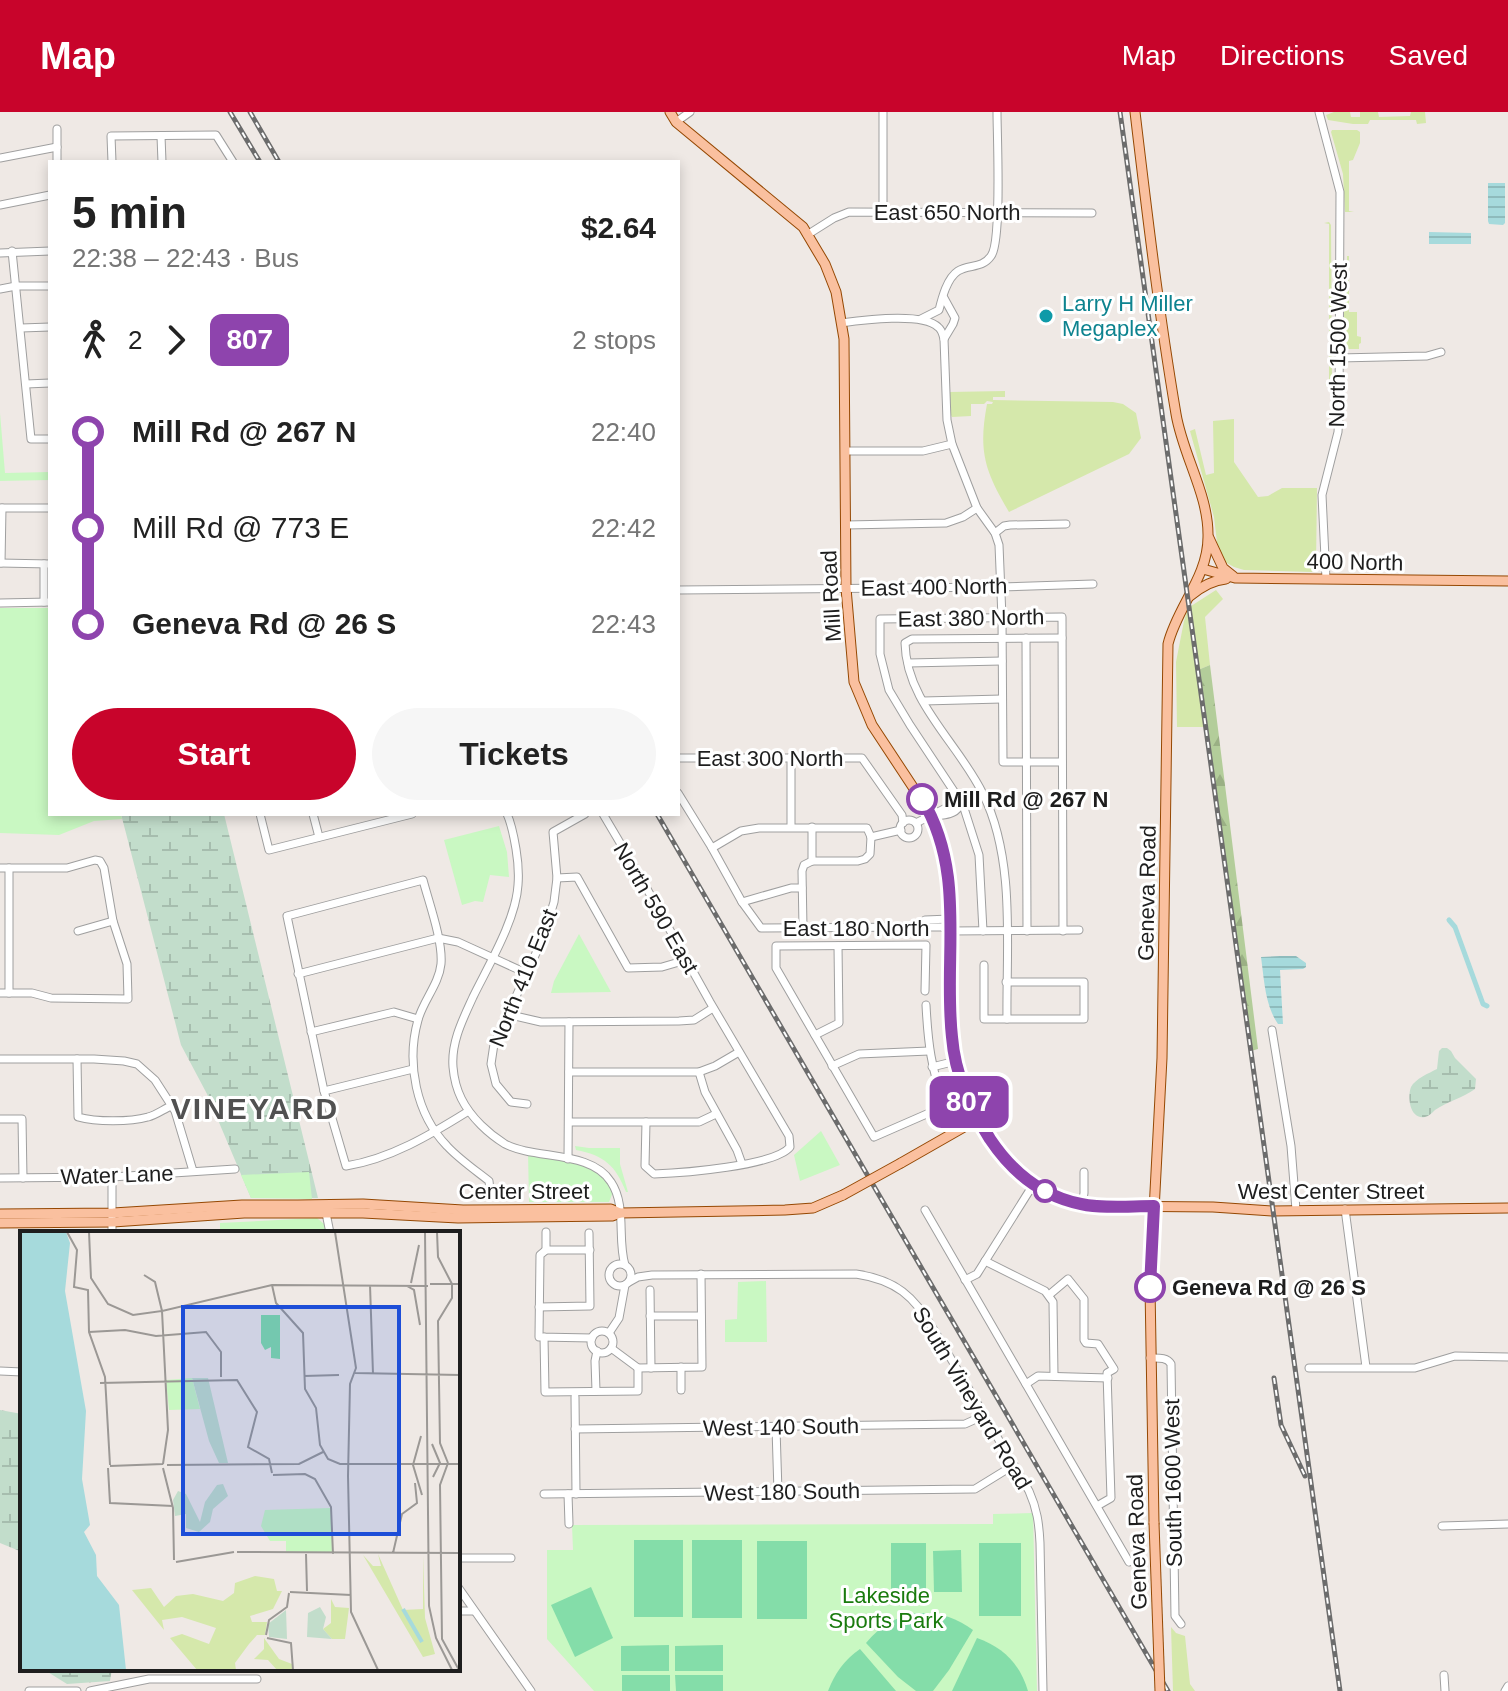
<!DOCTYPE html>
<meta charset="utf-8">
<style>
:root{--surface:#fff;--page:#f6f6f6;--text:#222;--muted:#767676;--accent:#c8042b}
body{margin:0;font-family:Helvetica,sans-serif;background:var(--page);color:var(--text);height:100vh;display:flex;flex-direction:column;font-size:30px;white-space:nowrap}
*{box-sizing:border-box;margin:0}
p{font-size:26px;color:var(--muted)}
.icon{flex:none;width:44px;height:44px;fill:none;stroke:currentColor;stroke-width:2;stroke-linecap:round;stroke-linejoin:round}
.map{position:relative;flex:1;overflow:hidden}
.sheet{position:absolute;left:48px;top:48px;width:632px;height:656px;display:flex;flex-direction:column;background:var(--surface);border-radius:0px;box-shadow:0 4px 12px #0003}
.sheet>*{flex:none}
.badge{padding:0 16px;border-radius:12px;font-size:28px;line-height:52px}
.map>.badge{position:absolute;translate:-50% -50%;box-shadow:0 0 0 4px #fff}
.legs{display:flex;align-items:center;gap:12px;height:88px;padding:0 24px;font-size:26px}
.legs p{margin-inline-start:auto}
.head{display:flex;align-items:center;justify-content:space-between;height:136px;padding:0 24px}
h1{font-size:44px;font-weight:800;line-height:60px}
.action{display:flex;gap:16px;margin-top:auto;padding:16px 24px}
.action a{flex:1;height:92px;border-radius:48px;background:var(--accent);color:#fff;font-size:32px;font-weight:800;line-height:92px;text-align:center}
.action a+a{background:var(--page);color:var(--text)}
ul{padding:0 24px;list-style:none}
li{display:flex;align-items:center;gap:28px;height:96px;font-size:30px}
li i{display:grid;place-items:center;width:12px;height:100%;margin:0 10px;background:currentColor}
li i::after{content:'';width:20px;height:20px;margin:-10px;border:6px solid;border-radius:50%;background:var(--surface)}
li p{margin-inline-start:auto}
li:first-child i{background:linear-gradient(#0000 50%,currentColor 0)}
li:last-child i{background:linear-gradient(currentColor 50%,#0000 0)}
header{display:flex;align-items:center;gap:48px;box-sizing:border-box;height:112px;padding:0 40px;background:var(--accent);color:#fff}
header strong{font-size:38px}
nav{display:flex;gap:44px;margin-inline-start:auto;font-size:28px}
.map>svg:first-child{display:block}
</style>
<header>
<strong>Map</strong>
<nav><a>Map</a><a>Directions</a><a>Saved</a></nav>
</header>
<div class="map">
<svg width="1508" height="1579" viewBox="0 0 1508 1579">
<defs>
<pattern id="forest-firs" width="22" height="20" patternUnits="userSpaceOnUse" patternTransform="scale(2)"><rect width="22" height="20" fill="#b3cd9a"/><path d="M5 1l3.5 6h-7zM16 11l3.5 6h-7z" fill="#9ab084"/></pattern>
<pattern id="wetland-marsh" width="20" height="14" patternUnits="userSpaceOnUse" patternTransform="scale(2)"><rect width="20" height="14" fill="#c2ddcb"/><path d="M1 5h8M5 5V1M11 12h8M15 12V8" fill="none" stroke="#a6bdae"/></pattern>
<pattern id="water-rules" width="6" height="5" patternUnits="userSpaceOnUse" patternTransform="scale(2)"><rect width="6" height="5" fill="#a6dadc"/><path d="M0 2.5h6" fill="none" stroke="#8ebbbc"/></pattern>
</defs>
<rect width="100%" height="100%" fill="#efe9e5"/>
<g fill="#d5e8ab">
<polygon points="1334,0 1350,0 1351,5 1360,5 1360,0 1378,0 1379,5 1410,4 1411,0 1425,0 1426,11 1417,12 1416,8 1370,8 1368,12 1353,12 1328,8 1326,3"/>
<polygon points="1332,18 1357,18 1360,20 1360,31 1353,48 1349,49 1349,99 1354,100 1345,100 1343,62 1331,20"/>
<polygon points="1329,110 1331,113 1332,271 1328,274 1325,273 1329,271 1329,112 1324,111"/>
<polygon points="1347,144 1349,144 1349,200 1357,200 1357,224 1361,225 1361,231 1359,232 1359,237 1348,237 1344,233 1344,149 1347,148"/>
<path d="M1005 279V285H993V288L1113 290 1123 292 1136 301 1141 326 1129 342 1009 400C985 359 978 340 987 292H992L993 290 987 289 984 292H971V304L952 305 951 303 950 286 948 285 949 280Z"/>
<polygon points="1234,307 1234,350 1258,385 1268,384 1282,376 1317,376 1316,454 1312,460 1244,458 1234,455 1225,450 1218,439 1214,405 1190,319 1195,317 1206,363 1214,361 1213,309"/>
<polygon points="1216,478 1223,487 1205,505 1210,553 1198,558 1206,615 1177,615 1176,550 1184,509 1188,496"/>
<polygon points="1171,1515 1176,1521 1185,1524 1190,1572 1195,1579 1173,1579"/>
</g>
<polygon fill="url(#forest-firs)" points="1210,553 1258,937 1251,939 1198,558"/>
<g fill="url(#wetland-marsh)">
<polygon points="121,702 224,702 318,1086 251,1086 207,982 181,933"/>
<path d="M1442 936H1447L1451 939 1455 946 1476 967 1475 977C1463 986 1448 989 1435 998 1432 1001 1429 1004 1425 1005 1410 1008 1407 985 1411 975 1415 967 1429 961 1437 957L1439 939Z"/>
<polygon points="0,1298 22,1302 22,1440 0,1431"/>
<polygon points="43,1557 112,1557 110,1569 67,1572"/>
</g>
<g fill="#c9f8c2">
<polygon points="0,301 5,361 50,360 50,368 0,369"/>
<polygon points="0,496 50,496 50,702 121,702 122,707 94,709 59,723 0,721"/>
<polygon points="499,714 507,740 509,765 490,763 483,790 475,789 462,793 444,728"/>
<polygon points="579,822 611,880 551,881 554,869"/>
<polygon points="821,1019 840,1053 800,1069 794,1043"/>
<path d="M575 1034 589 1036H620V1052L628 1080H626C616 1054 604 1043 576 1038Z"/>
<polygon points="528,1040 568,1047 604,1060 613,1080 609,1090 529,1090"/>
<polygon points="309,1060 312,1087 251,1086 241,1063"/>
<polygon points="317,1106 324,1112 327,1121 220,1121 220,1111"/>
<polygon points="766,1169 767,1230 725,1230 725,1208 737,1207 738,1170"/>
<polygon points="1033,1401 1037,1579 594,1579 547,1527 547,1438 573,1438 572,1413 993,1412 993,1402"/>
</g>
<g fill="#84dda9">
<rect x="634" y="1428" width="49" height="77"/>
<rect x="692" y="1428" width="50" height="78"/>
<rect x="757" y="1429" width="50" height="78"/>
<rect x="891" y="1431" width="35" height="49"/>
<rect x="979" y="1431" width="42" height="73"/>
<polygon points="961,1438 962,1480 934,1480 933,1439"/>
<polygon points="591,1475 613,1526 575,1545 551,1493"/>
<path d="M917 1501C938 1500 956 1505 973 1518L949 1558 933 1579H916L898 1565 866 1531C880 1514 895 1505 917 1501Z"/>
<path d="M977 1526C1003 1535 1020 1552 1028 1579H952Z"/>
<polygon points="669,1533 669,1559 621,1559 621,1534"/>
<polygon points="723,1533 723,1559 675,1559 675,1534"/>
<path d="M860 1537 896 1579H828C835 1561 844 1548 860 1537Z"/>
<rect x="622" y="1563" width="48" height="16"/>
<polygon points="675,1563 723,1563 723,1579 676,1579"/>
</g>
<g fill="url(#water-rules)">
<polygon points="1488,71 1505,71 1505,111 1503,113 1489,112 1488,109"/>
<polygon points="1429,120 1471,121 1471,132 1429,132"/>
<path d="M1280 844H1296L1306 851V855L1303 857 1280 858 1283 912H1278C1265 894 1264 866 1261 845Z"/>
</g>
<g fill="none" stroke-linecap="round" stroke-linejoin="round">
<polyline stroke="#a6dadc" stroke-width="5" points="1449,808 1455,815 1483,892 1487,894"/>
<g stroke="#9f9f9f" stroke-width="9">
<g id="minor">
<polyline points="883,0 883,100"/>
<polyline points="1319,0 1340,80 1339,303 1338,320 1322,383 1326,467"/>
<polyline points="676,10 690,0"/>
<polyline points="57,17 57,50"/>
<polyline points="161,24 162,50"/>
<polyline points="0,46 57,35"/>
<polyline points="112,50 111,24 216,23 233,50"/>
<polyline points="0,93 50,83"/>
<polyline points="807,123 834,106 849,100 1092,101"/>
<polyline points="12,139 31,327 50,327"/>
<polyline points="0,141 50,139"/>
<polyline points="0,177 16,174 50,174"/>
<polyline points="944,186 955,206 953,212 944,227"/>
<path d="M921 207 939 198C942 186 947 166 958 159 969 152 982 157 991 144 1002 130 997 24 997 0"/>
<path d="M841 211C862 208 923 200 938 215 942 218 943 223 944 227L947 308 952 332 977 396 995 421 999 433 1002 506 1003 650H1062"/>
<polyline points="21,216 50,215"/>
<polyline points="1339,246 1427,244 1441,240"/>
<polyline points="26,272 50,271"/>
<polyline points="845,339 923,339 952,332"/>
<polyline points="0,396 50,396"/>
<polyline points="846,413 946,411 963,405 977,396"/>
<polyline points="995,421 1004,414 1010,413 1066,412"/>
<polyline points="0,451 50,452"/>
<polyline points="1,451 2,396"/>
<polyline points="44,452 44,490"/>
<polyline points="678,478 1001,475 1093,472"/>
<polyline points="0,491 50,490"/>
<polyline points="1026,526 1027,819"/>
<polyline points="908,551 1002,549"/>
<polyline points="923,589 1002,587"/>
<polyline points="791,645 791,715"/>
<polyline points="678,646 862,646 902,703 903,711"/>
<polyline points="678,681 712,736 742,790 761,816 925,815 942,815 950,819 1079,818"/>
<polyline points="260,702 269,738 412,702"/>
<polyline points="313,702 319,725"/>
<path d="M507 702C512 713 514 725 516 737 518 749 519 761 518 773 516 808 488 854 473 885 463 907 451 930 453 955 455 979 464 996 481 1013 488 1020 497 1027 505 1032 536 1048 591 1038 611 1070 627 1094 617 1127 625 1153"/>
<path d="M603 702 642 768 710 890 789 1024 790 1035C775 1054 681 1061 654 1062L645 1054 646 1010"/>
<path d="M934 704C943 703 954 703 959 695"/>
<circle cx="909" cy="717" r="9"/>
<polyline points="916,711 952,693 959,695"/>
<polyline points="871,725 901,718"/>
<polyline points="712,736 741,719 759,716 867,716 871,725"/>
<polyline points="812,749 858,749 865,747 870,742 871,725"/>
<polyline points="0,756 67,756 95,748 100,749 104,756 113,809 127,852 128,887 51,886 32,881 0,881"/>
<polyline points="9,756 9,881"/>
<polyline points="557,766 577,765 628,856 662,855 686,848"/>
<polyline points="742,790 791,776 802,776"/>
<polyline points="925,808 950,807"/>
<polyline points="803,816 802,759 804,753 812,749 812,715"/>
<polyline points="78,819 113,809"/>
<polyline points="983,819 979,743 963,693 910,613 889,578 880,542 880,507 1062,505 1063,819"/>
<polyline points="984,853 984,907 1084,907 1084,870 1006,870"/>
<polyline points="298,862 438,826 458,830 526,861"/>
<path d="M925 879 926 833 776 834V856L874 1025 945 994C931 957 928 931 926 893"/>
<polyline points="506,902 541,910 679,909 694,908 713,896"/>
<path d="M1007 907C1006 836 1016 748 983 682 959 632 906 590 905 531L912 527 1062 526"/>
<polyline points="1272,918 1291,1034 1296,1098"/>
<polyline points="311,920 394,900 418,907"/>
<polyline points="815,923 839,911 838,834"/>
<polyline points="0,947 94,947 124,949 137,952 155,968 175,999 193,1059"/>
<path d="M77 947 78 1005C96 1010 130 1010 148 1005 156 1003 164 997 171 994"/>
<polyline points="832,954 859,942 929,939"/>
<polyline points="932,955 956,949"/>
<polyline points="569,960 699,960 715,954 739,940"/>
<polyline points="699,960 705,980 737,1038 742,1052"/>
<polyline points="324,979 413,957"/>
<polyline points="527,992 511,990 496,972 491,952 494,932 543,826 554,790 557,766 553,720 585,702"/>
<path d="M467 1000C430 1023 390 1047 346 1054L324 979 287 804 423 768C429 791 443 829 441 852 439 872 423 889 418 908 406 951 416 1002 447 1034 459 1047 475 1058 489 1069L490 1078"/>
<polyline points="0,1007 22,1007 23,1066"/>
<polyline points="569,1010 699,1010 716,1002"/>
<polyline points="568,1047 569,910"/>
<polyline points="112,1065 112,1120"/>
<polyline points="0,1066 112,1065 235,1057"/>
<polyline points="1082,1093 1084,1081 1084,1060"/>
<polyline points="325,1096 330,1121"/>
<polyline points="1345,1097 1366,1255"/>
<polyline points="925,1098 1129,1450"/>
<polyline points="546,1120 546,1138"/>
<polyline points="590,1138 546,1138 540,1143 539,1225 592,1226"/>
<polyline points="985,1149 1045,1179 1053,1190 1054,1264"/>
<circle cx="620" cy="1163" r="11"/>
<polyline points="965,1168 977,1162 1033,1073"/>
<path d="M629 1170 638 1165 652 1163 856 1162C896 1168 914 1184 934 1218L1029 1379C1037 1397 1039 1411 1040 1431L1043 1579"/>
<polyline points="650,1178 651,1256"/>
<polyline points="1049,1183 1068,1167 1084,1187 1084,1228 1086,1231 1098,1232 1114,1257 1107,1261 1111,1386 1097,1394"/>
<polyline points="539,1195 590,1194 589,1121"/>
<polyline points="650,1204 701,1204"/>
<circle cx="602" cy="1230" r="11"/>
<polyline points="609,1221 619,1206 625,1173"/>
<polyline points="544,1225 545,1280 638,1279 638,1256"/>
<polyline points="611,1236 638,1256 702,1255 701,1162"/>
<path d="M1150 1246C1158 1246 1167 1245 1171 1252L1175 1504 1181 1512"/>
<polyline points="1309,1256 1415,1256 1455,1244 1508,1245"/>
<polyline points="0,1259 22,1260"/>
<polyline points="1026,1272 1038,1264 1108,1266"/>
<polyline points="681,1278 681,1255"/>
<polyline points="596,1279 595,1249 597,1239"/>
<polyline points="575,1285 576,1382"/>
<polyline points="776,1316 778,1380"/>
<polyline points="575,1317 965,1312 985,1303"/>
<polyline points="544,1382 975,1377 1014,1353"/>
<polyline points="568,1382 569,1412"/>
<polyline points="1442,1414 1508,1412"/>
<polyline points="458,1446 511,1446"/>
<polyline points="458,1475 531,1579"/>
<polyline points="458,1499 473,1499"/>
<polyline points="1444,1563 1445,1579"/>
<polyline points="29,1579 77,1579"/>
<polyline points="90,1579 149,1567 257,1567"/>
<polyline points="1505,1579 1508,1574"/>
</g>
</g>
<g stroke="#954803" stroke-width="11">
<g id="major">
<polyline points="670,0 676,10 803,115 825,152 836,180 844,227 846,476 854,570 872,613 932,704 945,744 950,773 952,926 958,959 975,1002 1002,1045 1017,1061 1033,1073 1054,1084 1082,1093 1098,1094 1213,1095 1272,1099 1508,1096"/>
<path d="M1135 0C1147 101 1159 202 1176 302 1183 344 1209 383 1208 425 1208 465 1177 495 1168 532L1162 946 1150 1175 1154 1411"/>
<polyline points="1209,426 1223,456 1233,464"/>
<polyline points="1203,457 1235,466 1508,469"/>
<path d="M1190 484C1201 475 1212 468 1226 467"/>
<polyline points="901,1051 978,1007"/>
<polyline points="0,1102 113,1101 242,1093 298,1093 363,1092 463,1098 611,1097 620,1101 785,1098 813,1096 843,1083"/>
<polyline points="0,1111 113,1110 244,1101 363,1101 458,1106 612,1104 620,1101"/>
</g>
</g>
<use href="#minor" stroke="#fff" stroke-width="7"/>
<use href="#major" stroke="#fac09f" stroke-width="9"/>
<g stroke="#6c6c6c" stroke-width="5">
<g id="rail">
<polyline points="230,0 260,50"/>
<polyline points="250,0 279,50"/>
<polyline points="1120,0 1340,1579"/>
<polyline points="657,702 1168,1579"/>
<polyline points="1274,1266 1281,1313 1305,1364"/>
</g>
</g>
<use href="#rail" stroke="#fff" stroke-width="2" stroke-dasharray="6" stroke-linecap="butt"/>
<g stroke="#954803" stroke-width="11" stroke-linecap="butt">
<g id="major-bridge">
<polyline points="843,1083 901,1051"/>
<polyline points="1154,1411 1160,1579"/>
</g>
</g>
<use href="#major-bridge" stroke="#fac09f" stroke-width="9"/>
</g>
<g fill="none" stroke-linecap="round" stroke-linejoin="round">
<g stroke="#fff" stroke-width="18">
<path id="line-1" d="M922 687C967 762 943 844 952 925 955 963 970 995 990 1027 1012 1060 1041 1084 1081 1092 1104 1097 1130 1094 1154 1094L1150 1175"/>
</g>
<use href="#line-1" stroke="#8e44ad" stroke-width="12"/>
</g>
<circle fill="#0f9aa8" stroke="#fff" stroke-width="3" cx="1046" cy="204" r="8"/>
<g fill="#fff" stroke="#8e44ad" stroke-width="4">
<circle cx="922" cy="687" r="14"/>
<circle cx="1045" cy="1079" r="10"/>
<circle cx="1150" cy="1175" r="14"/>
</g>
<g text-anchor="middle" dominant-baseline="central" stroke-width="6" stroke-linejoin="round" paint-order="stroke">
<g font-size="22" fill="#1e1e1e" stroke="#fff">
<text x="947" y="100">East 650 North</text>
<text transform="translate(1338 233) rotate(-89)">North 1500 West</text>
<text transform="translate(1355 450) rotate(1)">400 North</text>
<text transform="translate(934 475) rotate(-1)">East 400 North</text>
<text transform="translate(831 484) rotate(-93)">Mill Road</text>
<text transform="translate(971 506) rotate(-1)">East 380 North</text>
<text x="770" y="646">East 300 North</text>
<text transform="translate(1147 781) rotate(-89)">Geneva Road</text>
<text transform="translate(656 796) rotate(60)">North 590 East</text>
<text x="856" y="816">East 180 North</text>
<text transform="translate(523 866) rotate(-68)">North 410 East</text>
<text transform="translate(117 1063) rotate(-2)">Water Lane</text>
<text x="524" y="1079">Center Street</text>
<text x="1331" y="1079">West Center Street</text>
<text transform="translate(972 1286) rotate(59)">South Vineyard Road</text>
<text transform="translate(781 1315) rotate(-1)">West 140 South</text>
<text transform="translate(1173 1371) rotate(-91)">South 1600 West</text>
<text transform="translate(782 1380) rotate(-1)">West 180 South</text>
<text transform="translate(1137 1430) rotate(-92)">Geneva Road</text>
</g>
<g font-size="22" fill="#0d838f" stroke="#fff" text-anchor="start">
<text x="1062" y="191">Larry H Miller<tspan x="1062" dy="25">Megaplex</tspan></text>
</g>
<g font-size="22" font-weight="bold" fill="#1e1e1e" stroke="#fff" text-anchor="start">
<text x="944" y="687">Mill Rd @ 267 N</text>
<text x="1172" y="1175">Geneva Rd @ 26 S</text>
</g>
<g font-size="22" fill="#1a7b0e" stroke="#fff">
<text x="886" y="1483">Lakeside<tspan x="886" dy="25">Sports Park</tspan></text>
</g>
<g font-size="30" font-weight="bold" letter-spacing="2" fill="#515151" stroke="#fff">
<text x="255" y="996">VINEYARD</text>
</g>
</g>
<g transform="translate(20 1119)">
<rect width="440" height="440" fill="#efe9e5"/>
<path d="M358 323 383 379 403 378V324L405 387 415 423 403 426 343 324 353 335H361ZM235 345 254 348 257 360H262L253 378 230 385 232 391H247L245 404H237L229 413 215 432 216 439H177L150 407 162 403 189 413 196 397 162 386 142 389 144 399 112 359 131 357 144 376 156 365 173 363 203 370 214 362 215 352ZM311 368 315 376 329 377 325 408H312L303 398 311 392ZM244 407 259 428 272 433V439H257L248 429 234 428 244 418Z" fill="#d5e8ab"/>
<path d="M172 147H188L208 232H199L189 210ZM203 253 208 265 193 278 190 291 179 301 166 297V283L155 285 153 269 158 260 166 263 180 291 185 271 197 254ZM300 376 306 386 303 398 312 408 287 406 288 382ZM266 379 267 408 249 406 248 393Z" fill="#c2ddcb"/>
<path d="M172 147 180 178 149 179 146 149ZM311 277 312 322H266V310H250L241 295 245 279Z" fill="#c9f8c2"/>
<path d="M241 84H260V128L251 127V116L245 119 241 112Z" fill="#84dda9"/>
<path d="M0 1H46L50 12 45 60 66 180 62 248 70 294 64 301 76 324 77 345 99 374 106 439H0Z" fill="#a6dadc"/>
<path fill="none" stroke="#a6dadc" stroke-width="4" d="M383 378 402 411"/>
<path fill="none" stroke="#9b9895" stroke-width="2" d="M47 1 57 19 54 56 68 59 69 101 85 146 90 234M69 1 71 47 88 73 113 84 142 80 135 51 124 44M315 1 336 137 330 153 328 245 331 381 358 439M405 1 409 375 416 407 432 439M417 1 418 26 432 53V67L418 90 420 212 428 232M391 52 399 14M410 53H440M252 54 256 72 283 102 285 158 296 177 300 214 308 228 320 233H440M350 54 353 143M387 55 394 59 400 94M69 101 105 99 136 105 186 101 201 121V146M335 142 440 144M284 145 319 144M80 152 217 149 237 181 228 216 249 228 252 242M401 205 393 234 402 264M412 213 420 232 413 246M428 232 420 254 422 408 439 439M143 233 148 199 142 80 252 54 408 55M147 234 279 233 303 221M90 235 143 233M88 237 90 272 153 275M143 237 153 277 154 329M253 244 285 243 295 248 311 276 313 323M217 321 440 322M373 322 382 283 397 272 395 252M286 323 287 360M156 331 214 321M270 361 331 364M246 404 249 389 267 376 269 362M247 407 271 412 273 439"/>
<path fill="#1d4ed8" fill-opacity="0.15" stroke="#1d4ed8" stroke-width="4" d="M163 76H379V303H163Z"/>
<rect width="440" height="440" fill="none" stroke="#1e1e1e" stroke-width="4"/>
</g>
</svg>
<b class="badge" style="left:969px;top:990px;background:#8e44ad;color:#fff">807</b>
<section class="sheet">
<div class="head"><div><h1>5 min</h1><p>22:38 – 22:43 · Bus</p></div><b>$2.64</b></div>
<div class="legs"><svg class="icon" aria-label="walk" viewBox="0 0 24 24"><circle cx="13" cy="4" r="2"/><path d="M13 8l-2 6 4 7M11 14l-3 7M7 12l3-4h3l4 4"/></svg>2<svg class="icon" aria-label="forward" viewBox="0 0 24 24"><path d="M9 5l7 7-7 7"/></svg><b class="badge" style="background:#8e44ad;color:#fff">807</b><p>2 stops</p></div>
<ul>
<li><i style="color:#8e44ad"></i><b>Mill Rd @ 267 N</b><p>22:40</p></li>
<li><i style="color:#8e44ad"></i><span>Mill Rd @ 773 E</span><p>22:42</p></li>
<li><i style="color:#8e44ad"></i><b>Geneva Rd @ 26 S</b><p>22:43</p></li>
</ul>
<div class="action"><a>Start</a><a>Tickets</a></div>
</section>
</div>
